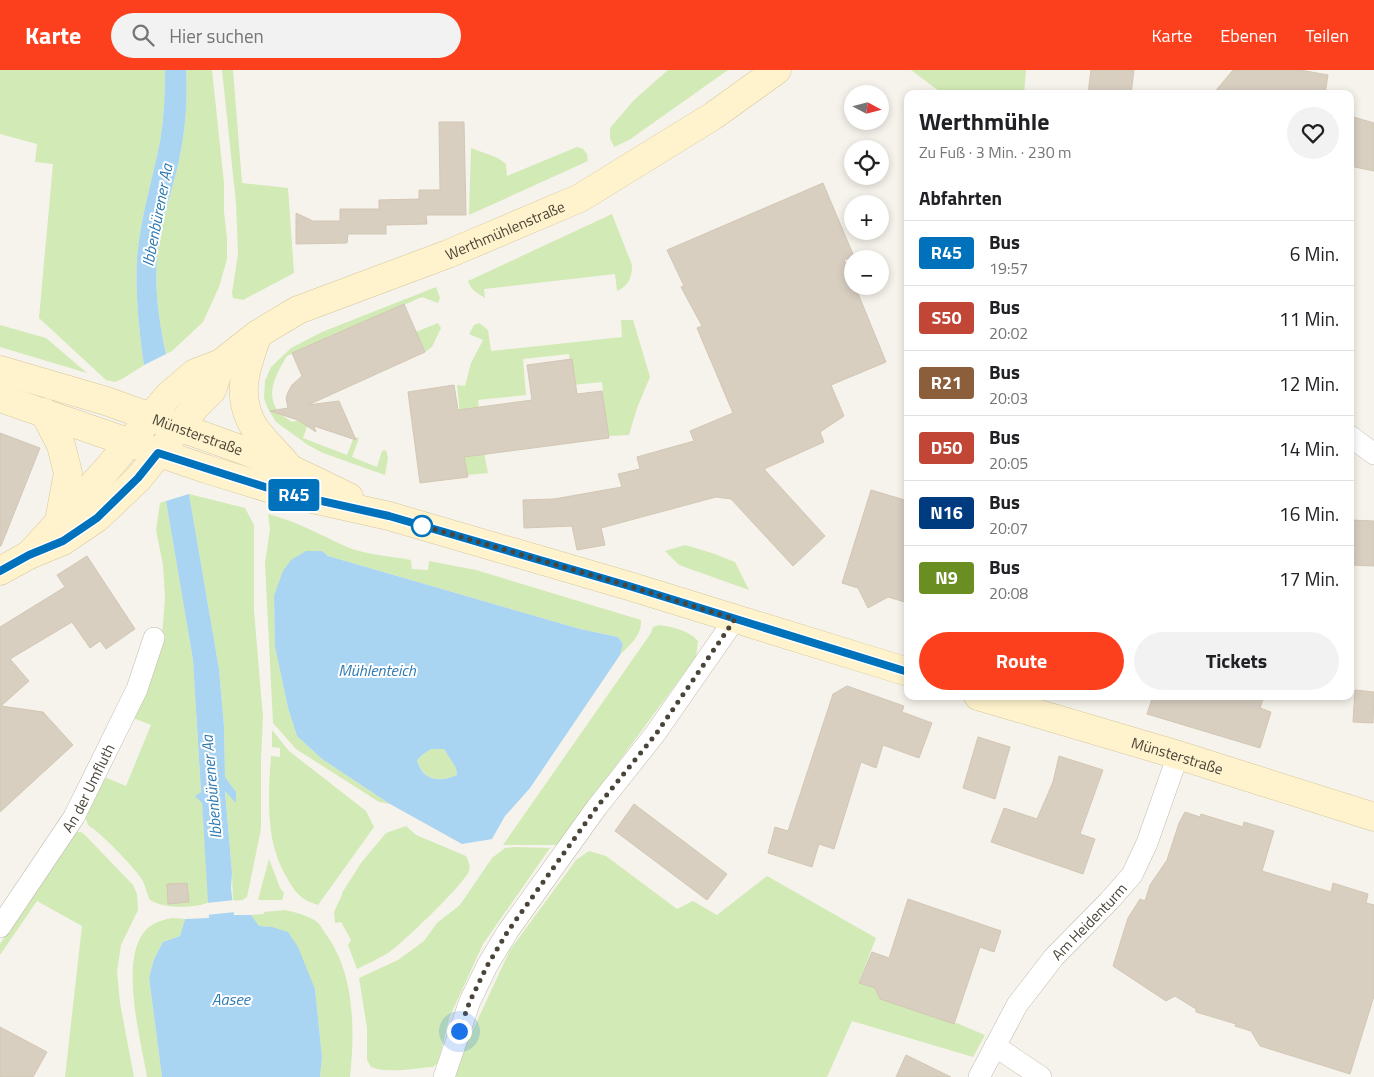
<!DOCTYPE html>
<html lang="de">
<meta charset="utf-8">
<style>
:root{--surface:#fff;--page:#f2f2f2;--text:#202124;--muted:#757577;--line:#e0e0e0;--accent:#fc3f1d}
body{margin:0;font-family:"Titillium Web",sans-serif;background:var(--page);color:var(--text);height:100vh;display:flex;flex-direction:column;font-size:19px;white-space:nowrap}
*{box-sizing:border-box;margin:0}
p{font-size:16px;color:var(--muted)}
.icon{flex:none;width:28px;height:28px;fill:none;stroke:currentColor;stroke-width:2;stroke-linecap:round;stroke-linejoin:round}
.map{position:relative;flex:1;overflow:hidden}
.panel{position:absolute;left:904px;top:20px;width:450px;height:610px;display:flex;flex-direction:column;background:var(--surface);border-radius:10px;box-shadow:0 2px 8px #0003}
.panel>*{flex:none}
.badge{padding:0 10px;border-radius:4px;font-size:18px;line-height:32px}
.needle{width:32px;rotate:97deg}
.buttons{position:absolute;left:844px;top:15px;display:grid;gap:10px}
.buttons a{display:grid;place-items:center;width:45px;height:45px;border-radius:50%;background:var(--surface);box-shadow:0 2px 8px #0003;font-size:25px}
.you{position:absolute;width:25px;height:25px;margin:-12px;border:4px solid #fff;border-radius:50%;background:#1a73e8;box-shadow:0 0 0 8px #1a73e833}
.map>.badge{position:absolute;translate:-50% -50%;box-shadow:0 0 0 2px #fff}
h2{padding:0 15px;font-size:19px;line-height:45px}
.round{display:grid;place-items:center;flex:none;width:52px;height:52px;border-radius:26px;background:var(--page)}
.head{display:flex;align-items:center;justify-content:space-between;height:85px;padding:0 15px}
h1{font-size:24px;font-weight:700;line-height:38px}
.button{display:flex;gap:10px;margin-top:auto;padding:10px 15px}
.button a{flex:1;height:58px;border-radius:30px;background:var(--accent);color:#fff;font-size:20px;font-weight:700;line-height:58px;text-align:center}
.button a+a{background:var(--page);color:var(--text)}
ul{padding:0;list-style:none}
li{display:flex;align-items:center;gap:15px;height:65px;padding:0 15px;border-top:1px solid var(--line)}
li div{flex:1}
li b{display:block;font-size:19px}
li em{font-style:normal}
li .badge{min-width:55px;font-weight:700;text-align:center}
header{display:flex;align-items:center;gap:30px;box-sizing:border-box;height:70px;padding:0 25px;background:var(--accent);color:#fff}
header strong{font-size:24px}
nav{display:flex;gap:28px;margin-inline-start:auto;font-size:18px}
.search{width:350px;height:45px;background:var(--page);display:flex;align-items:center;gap:12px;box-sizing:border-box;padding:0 18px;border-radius:28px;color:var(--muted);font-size:19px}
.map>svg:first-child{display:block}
</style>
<header>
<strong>Karte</strong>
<div class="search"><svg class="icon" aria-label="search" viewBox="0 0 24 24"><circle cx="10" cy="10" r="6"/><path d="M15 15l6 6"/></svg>Hier suchen</div>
<nav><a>Karte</a><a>Ebenen</a><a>Teilen</a></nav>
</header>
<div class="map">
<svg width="1374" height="1007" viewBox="0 0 1374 1007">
<rect width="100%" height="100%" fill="#f6f3ec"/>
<g fill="#d2eab5">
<path d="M0 0H165C165 24 164 48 160 72 152 111 140 149 137 188 135 224 139 260 144 295L122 309 115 312 106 310 39 248 53 94 35 92 37 74 0 64Z"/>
<path d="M186 0H212L224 113V142L227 168V189L219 217 203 252 172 281 166 284C158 248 153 209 159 173 163 146 172 121 178 95 185 64 188 32 186 0Z"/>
<polygon points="222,0 233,0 242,113 288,118 294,203 243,230 233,228 232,223 238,184 236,133"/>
<polygon points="668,0 728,0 629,70 614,77 610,68 610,58 634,30"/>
<polygon points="911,0 1026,0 1024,24 943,24"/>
<polygon points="577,77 583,79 587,84 588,91 469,145 471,78 498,88 506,94 507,106"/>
<path d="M612 144 632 195C632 207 629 216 617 221L615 204 484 219 485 228C477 223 471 220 468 211Z"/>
<path d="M436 217 440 228 438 233 422 227 287 286C277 302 264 325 279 342 282 346 288 349 292 352L298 350 308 354 303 368 347 385 354 367 359 368 352 387 377 397 382 381 386 380 388 388 385 405 323 383 308 375 276 352 268 339 264 328 265 311 271 297 291 278 322 262Z"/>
<polygon points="621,250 633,250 650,307 637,338 629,365 607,366 602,312 573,315 569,284 523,289 526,325 478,330 483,378 488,403 466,405 457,315 465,316 471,293 483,270 469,264 474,255 479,253 488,260 491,281 622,267"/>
<polygon points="438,253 441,258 432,277 425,282 416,262"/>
<polygon points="0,255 46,268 87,303 0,277"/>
<polygon points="189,424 245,438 254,455 254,541 263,647 261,688 261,759 247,827 242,830 233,831 232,803 225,720 236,732 236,722 225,707 224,656 219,599"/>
<path d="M166 431 193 590 201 722 196 726 202 733 208 820V833C193 838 164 839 150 830 146 823 146 815 141 808 131 794 102 764 88 755L85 747 103 708H107L126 716 151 655 131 647 162 567 165 527 163 495 156 460 160 433Z"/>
<path d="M268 444C296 451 321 465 347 477 366 485 390 486 411 490L412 499 428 500 429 491 476 500 641 550C642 565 630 575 620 585L623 574 618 567 580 559 328 486 322 481 274 526 275 577 288 638 297 666 322 689 390 734 379 732 296 679 273 653 265 493 270 459Z"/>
<polygon points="685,475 712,483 735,492 749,520 679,495 665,481"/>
<path d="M659 555C672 557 689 560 698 571L696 587 557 775H503L651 563 653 557Z"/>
<path d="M272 660 289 681 366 741 374 757 318 835C314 833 308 832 304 829 297 824 291 816 287 808 265 772 268 727 271 686L280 687V678L272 677Z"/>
<path d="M431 679H444L456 698 457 705C439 713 424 711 417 690L422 685Z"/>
<path d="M406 756 416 765 466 786C468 790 471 796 469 801 466 812 400 876 388 883 378 889 367 894 357 899L348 875 351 870 341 852 335 853 334 842 342 825V823L361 793 386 763Z"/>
<polygon points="75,762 81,762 84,764 133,815 137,824 138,840 121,875 117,902 120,933 134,1007 65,1007 82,856 37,831 0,885 0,874"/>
<path d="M515 777 550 778 483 874 450 946 438 993 433 997C417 998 386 1004 371 997L367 990V958L359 908 398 890 424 871 437 853 460 835 492 788 505 778Z"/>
<polygon points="589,781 606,786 677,839 693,831 717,845 767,806 876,868 859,912 985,965 973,987 852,951 827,1007 455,1007 465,977 510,880 576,790"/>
<polygon points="269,789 280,818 284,823 282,830 258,830"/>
<path d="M284 840C295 842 306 845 316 851 320 854 323 860 325 863 355 903 355 959 350 1007H320L322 987 315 919 272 857 258 856 251 845 264 844V842Z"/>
<path d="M172 848 185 849 180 866 163 872 154 889 149 908 162 1007H147C141 970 119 891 145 861 151 853 162 850 172 848Z"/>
</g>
<g fill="#a9d4f2" fill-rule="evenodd">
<path d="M165 0H186C188 32 185 64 178 95 172 121 163 146 159 173 153 209 158 248 166 284L144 295C139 260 135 224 137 188 140 149 152 111 160 72 164 48 165 24 165 0Z"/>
<polygon points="189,424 219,599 224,656 225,707 236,722 236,733 225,721 232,803 231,818 234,845 251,845 259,856 272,857 288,862 298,877 315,919 322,987 320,1007 162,1007 149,908 154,889 163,872 180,866 185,849 209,848 202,733 195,726 201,722 193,590 166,431"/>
<path d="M306 481H322L328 486 580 559 618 567 623 574 620 585 530 718 505 746 492 769 462 774 390 734 322 689 297 666 288 638 275 577 274 526 283 501 291 490ZM431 679H444L456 698 457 705C439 713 423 711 417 690L422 685Z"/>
</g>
<polygon fill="#f6f3ec" points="235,830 236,842 206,845 206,833"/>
<g fill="#d8cfc1" stroke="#d3c7b4">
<polygon points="1091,0 1134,0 1131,24 1088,24"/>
<polygon points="1233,0 1300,0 1328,5 1325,24 1213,24"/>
<polygon points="1350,46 1374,53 1374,101 1350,96"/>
<polygon points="439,52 464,52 466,145 426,145 427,154 386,155 386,164 348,164 347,173 296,174 296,143 313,151 340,151 340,139 379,139 379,130 419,129 419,120 440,120"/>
<polygon points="823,113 855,189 844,189 852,210 852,216 855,216 886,292 831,315 844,346 820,362 824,372 764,399 825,466 793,496 731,429 716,427 601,458 605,475 577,480 572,456 524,458 523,430 554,429 622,417 618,404 640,399 637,387 694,371 690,361 733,343 697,258 702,256 681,217 684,216 667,180"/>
<polygon points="404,234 425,282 308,335 339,331 356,370 314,356 316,362 298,350 270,341 288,338 286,328 288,322 292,315 302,306 292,283"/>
<polygon points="572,289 577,324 602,321 609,368 464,387 468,407 420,413 408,322 454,315 458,340 532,330 527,295"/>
<polygon points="0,363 40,378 1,476 0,476"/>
<polygon points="871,420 908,431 908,533 888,527 868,538 858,518 842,513"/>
<polygon points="1350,450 1374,451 1374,496 1350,495"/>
<polygon points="87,486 135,559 106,579 100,571 90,578 72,552 10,589 29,611 1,636 43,642 73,675 0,742 0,557 65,517 57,505"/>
<polygon points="847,616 904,636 902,642 932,653 919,688 883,675 876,698 861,692 834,779 819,774 812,797 768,783 775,757 788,761 833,624"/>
<polygon points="1355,620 1374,622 1373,653 1353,652"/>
<polygon points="1153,626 1264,626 1260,638 1271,642 1260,678 1147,644"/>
<polygon points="978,667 1010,677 995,729 963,718"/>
<polygon points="1059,686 1103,700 1080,764 1095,769 1083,804 991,772 1004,738 1037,749 1053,712"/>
<polygon points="634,734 727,804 707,830 615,761"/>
<polygon points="1185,742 1200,747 1201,744 1243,757 1244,752 1274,761 1262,801 1331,822 1333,813 1368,824 1366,833 1374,835 1374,926 1350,1004 1260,976 1251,961 1235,956 1236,954 1196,942 1196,939 1175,926 1166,931 1113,896 1128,848 1140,829 1145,831 1150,815 1167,790 1179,753"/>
<polygon points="187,813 189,832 168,834 167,814"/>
<polygon points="908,829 1001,861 994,882 980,877 954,954 880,929 875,918 859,913 872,882 889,888"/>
<polygon points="0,957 47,982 33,1007 0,1007"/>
<polygon points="906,985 951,1007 896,1007"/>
</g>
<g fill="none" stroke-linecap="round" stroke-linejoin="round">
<g stroke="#c2bbae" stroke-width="22">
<g id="minor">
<polyline points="1350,366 1374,384"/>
<path id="s1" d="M0 857 74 747 137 619 154 568"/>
<polyline points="995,976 1041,1007"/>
<polyline points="444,1007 470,931 487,896 508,861 597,737 655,664 735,549"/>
<path id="s2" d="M979 1007 1017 935 1054 887 1109 831 1132 805 1147 773 1178 685"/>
</g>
</g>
<g stroke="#d6c79b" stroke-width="29">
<g id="secondary">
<path d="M258 264C246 297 234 327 256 360 265 372 277 383 287 395"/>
<path id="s3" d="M0 300 106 331 240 379 289 398 349 427"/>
<polyline points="0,328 206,399 281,422 389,446 629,516 908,602"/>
<polyline points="44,342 61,375 68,403 59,451"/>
<path id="s4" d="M29 485 109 397 168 326 195 303 221 293 258 264 298 240 448 184 580 128 713 46 777 0"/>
<polyline points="0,501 29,485 63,471 97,448 139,408 196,336 212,320 221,293"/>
<path id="s5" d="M978 626 1178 685 1374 747"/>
</g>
</g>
<use href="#minor" stroke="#fff" stroke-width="21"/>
<use href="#secondary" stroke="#fff3cd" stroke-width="28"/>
</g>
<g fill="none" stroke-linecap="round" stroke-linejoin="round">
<g stroke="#fff" stroke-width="11">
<polyline id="line" points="0,501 29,485 63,471 97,448 138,408 158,383 281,422 389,446 629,516 908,602"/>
</g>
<use href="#line" stroke="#0072bc" stroke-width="8"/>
<polyline stroke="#4b4439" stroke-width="5" stroke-dasharray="0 9" points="422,456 420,455 629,516 735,549 656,664 597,737 508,861 487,896 470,931 459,961"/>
</g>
<circle fill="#fff" stroke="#0072bc" stroke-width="2.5" cx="422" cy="456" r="10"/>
<g text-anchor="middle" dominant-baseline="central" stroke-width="4" stroke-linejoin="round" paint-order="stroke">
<g font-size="15" fill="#4b4439" stroke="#fff">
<text stroke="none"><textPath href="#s4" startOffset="590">Werthmühlenstraße</textPath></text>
<text stroke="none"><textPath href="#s3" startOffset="208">Münsterstraße</textPath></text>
<text stroke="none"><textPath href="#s5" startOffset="208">Münsterstraße</textPath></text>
<text stroke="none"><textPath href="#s1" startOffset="165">An der Umfluth</textPath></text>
<text stroke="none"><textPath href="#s2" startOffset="192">Am Heidenturm</textPath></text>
</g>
<g font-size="16" font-style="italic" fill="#2e7ab2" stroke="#fff">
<text transform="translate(157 145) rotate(-79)">Ibbenbürener Aa</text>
<text x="377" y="600">Mühlenteich</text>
<text transform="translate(211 717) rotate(-95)">Ibbenbürener Aa</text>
<text x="231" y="929">Aasee</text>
</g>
</g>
</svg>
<div class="buttons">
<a><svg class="needle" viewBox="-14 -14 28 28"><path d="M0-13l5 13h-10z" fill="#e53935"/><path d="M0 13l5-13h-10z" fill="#757577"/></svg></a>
<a><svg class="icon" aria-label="locate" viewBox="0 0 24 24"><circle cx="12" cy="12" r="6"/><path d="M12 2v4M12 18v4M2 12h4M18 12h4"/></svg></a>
<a>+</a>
<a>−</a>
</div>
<div class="you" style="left:459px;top:961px"></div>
<b class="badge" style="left:294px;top:425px;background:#0072bc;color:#fff">R45</b>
<section class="panel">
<div class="head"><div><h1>Werthmühle</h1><p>Zu Fuß · 3 Min. · 230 m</p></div><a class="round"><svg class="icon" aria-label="heart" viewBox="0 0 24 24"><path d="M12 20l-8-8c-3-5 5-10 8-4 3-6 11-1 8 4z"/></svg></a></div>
<h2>Abfahrten</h2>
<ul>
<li><span class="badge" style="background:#0072bc;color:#fff">R45</span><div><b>Bus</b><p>19:57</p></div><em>6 Min.</em></li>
<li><span class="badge" style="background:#c14635;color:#fff">S50</span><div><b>Bus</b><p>20:02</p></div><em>11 Min.</em></li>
<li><span class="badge" style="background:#8b5e3c;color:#fff">R21</span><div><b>Bus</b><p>20:03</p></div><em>12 Min.</em></li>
<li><span class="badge" style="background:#c14635;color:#fff">D50</span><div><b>Bus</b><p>20:05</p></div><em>14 Min.</em></li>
<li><span class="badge" style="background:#003b80;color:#fff">N16</span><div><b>Bus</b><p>20:07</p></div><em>16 Min.</em></li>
<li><span class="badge" style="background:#6b8e23;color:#fff">N9</span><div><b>Bus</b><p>20:08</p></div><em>17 Min.</em></li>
</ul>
<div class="button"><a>Route</a><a>Tickets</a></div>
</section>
</div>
